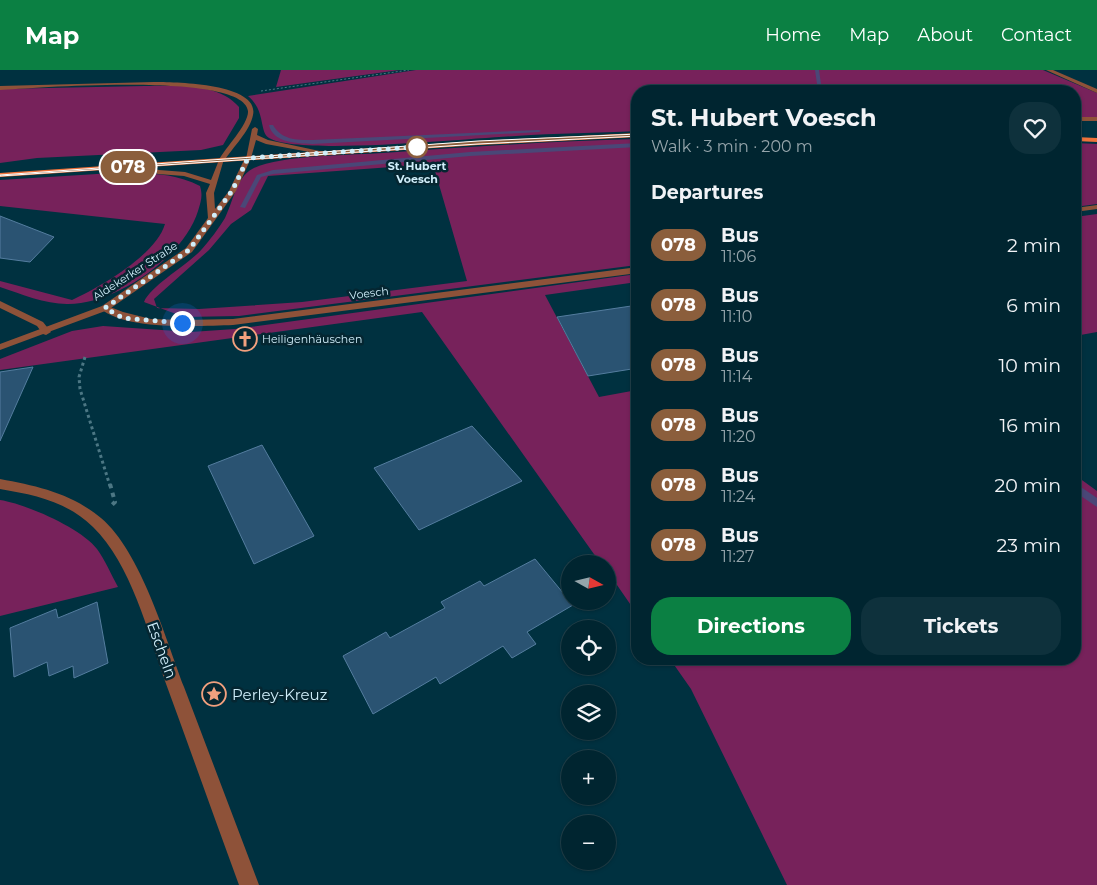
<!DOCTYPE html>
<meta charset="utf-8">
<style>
:root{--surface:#002530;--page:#0e313c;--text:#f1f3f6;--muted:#95a5ab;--line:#22424c;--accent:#0b8043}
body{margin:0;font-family:Montserrat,sans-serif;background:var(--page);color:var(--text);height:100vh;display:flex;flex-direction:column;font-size:19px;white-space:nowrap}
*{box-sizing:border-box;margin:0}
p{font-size:16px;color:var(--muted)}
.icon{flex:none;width:28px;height:28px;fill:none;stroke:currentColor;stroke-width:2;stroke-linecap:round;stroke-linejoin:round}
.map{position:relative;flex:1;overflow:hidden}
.side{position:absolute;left:631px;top:15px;width:450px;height:580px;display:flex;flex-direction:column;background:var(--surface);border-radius:20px;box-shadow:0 1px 4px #0004,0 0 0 1px var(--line)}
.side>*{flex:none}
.badge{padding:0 10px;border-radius:16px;font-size:18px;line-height:32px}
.needle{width:32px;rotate:98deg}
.buttons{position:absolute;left:561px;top:485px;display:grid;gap:10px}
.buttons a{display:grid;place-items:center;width:55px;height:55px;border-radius:50%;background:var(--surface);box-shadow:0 1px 4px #0004,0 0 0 1px var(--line);font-size:25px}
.you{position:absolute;width:25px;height:25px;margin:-12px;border:4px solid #fff;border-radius:50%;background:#1a73e8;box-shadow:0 0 0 8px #1a73e833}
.map>.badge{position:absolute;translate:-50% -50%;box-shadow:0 0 0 2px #fff}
h2{padding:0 20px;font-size:19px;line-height:45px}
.round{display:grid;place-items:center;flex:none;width:52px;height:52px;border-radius:20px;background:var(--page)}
.head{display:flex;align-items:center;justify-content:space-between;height:85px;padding:0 20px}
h1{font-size:24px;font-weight:700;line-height:38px}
.cta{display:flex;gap:10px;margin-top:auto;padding:10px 20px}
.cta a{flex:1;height:58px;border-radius:20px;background:var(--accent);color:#fff;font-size:20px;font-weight:700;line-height:58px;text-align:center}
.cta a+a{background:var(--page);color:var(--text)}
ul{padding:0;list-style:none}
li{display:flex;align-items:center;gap:15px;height:60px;padding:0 20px}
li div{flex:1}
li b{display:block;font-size:19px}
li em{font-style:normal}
li .badge{min-width:55px;font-weight:700;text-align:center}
header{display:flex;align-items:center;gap:30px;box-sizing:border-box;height:70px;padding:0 25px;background:var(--accent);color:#fff}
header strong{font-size:24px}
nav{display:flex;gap:28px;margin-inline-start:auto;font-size:18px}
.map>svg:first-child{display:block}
</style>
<header>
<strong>Map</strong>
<nav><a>Home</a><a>Map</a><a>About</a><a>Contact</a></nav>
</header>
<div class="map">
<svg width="1097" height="815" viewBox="0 0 1097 815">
<rect width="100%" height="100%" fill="#003140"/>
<g fill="#77225b" fill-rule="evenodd">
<polygon points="281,0 400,0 276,17"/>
<path d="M416 0H1043L1097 23V48H1075V21H638L637 61C597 63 556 63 516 66 471 68 299 86 269 68 259 62 266 41 248 26Z"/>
<path d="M145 16C175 16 218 12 239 37V48L223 75 201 80 37 88 0 93V19Z"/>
<path d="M637 69V195L239 246 184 247 144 232C151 215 188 195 202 179 210 170 219 158 225 148 232 134 236 111 249 101 269 85 355 85 383 83 468 77 553 71 637 69ZM433 94 467 211 302 232 199 239 157 238 154 229 209 180 231 154 251 140 268 106Z"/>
<polygon points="1075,73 1097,74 1097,134 1075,137"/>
<path d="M97 104C133 104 166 99 200 116 203 126 201 131 198 141 184 187 115 235 67 234 45 234 21 224 0 217V211L72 230C100 217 156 185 165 154L0 136V110Z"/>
<polygon points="1097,144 1097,262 1075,266 1075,147"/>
<polygon points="637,204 637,212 545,225 599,327 637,320 637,544 608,502 608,494 601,494 422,242 0,300 0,289 72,261 103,256 191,262 235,259"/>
<polygon points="1075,405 1097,421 1097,815 787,815 691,619 670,589 1075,589"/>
<path d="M0 430C26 434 81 458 97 479 105 490 111 504 118 517L0 546Z"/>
</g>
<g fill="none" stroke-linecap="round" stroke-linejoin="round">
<g fill="#4a4777" fill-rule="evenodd">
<polygon points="815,0 819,0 822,21 818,21"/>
<path d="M269 55H273C282 70 296 70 312 70L539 60 541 61 539 62 312 74C297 73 273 73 269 55Z"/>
<polygon points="638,73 638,77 470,86 273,104 261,107 245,138 240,137 257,105 273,100 470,82"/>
<polygon points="1075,413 1097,428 1097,437 1075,422"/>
</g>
</g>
<g fill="#2a5372" stroke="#547d9f">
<polygon points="0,146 54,167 30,192 0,188"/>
<polygon points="638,235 638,298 588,306 557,247"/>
<polygon points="33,297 0,371 0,302"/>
<polygon points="472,356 522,411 419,460 374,398"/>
<polygon points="262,375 314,466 254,494 208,396"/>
<polygon points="535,489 573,535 527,562 536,574 512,588 503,576 440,614 436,607 373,644 343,586 386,562 390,568 445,538 441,532 480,511 484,516"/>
<polygon points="97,532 108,593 74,608 73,596 49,606 47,592 14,607 10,558 56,539 58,548"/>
</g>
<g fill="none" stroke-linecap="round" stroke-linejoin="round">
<polyline stroke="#4c7784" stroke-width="1" stroke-dasharray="2 2" stroke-linecap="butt" points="261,21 409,0"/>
<polyline stroke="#4c7784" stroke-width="3" stroke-dasharray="3 3" stroke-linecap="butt" points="85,287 79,307 80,319 110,416"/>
<polyline stroke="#4c7784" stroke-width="4" stroke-dasharray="4.5 4.5" stroke-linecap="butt" points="110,414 115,432 112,435"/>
<rect fill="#8e5239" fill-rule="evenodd" x="1075" y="47" width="22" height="4"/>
<g fill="#8e5239" fill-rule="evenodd">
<polygon points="1046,0 1053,0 1097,19 1097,23"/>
<path d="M154 12C173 12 260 13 253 45 250 61 233 77 224 91L219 90C225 78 249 54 248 41 244 1 34 18 0 20V16Z"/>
<polygon points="255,57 258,59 257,65 268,70 329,83 326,85 266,74 256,70 251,88 246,89 252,59"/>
<polygon points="1097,135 1097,139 1075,142 1075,138"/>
<path d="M638 197V203L233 255C201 256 125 261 100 238L105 235 123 242 151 249 184 250 233 249Z"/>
<polygon points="0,231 43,252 51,262 46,265 43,264 37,256 0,238"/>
<path d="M0 409C37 416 71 423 101 448 141 482 165 567 184 617 209 683 234 749 259 815H239C214 747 190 679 165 611 148 562 131 494 93 457 66 431 35 425 0 419Z"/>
</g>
<polygon fill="#8e5239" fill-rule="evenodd" points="248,86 251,88 236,121 192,182 108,240 0,280 0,274 102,236 186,178 208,148 206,123 210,114 184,106 158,104 141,97 141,95 159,100 185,102 211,110 219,90 224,89 214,123 215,139 229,121 245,88"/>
<g fill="#ee733b" fill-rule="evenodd">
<polygon points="638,63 638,67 478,75 0,107 0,103 478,71"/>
<polygon points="1075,67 1097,68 1097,72 1075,71"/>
</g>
</g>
<polygon fill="#8b5e3c" stroke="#fff" points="638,64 639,66 478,74 0,106 0,105 478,71"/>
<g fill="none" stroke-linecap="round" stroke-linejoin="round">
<polyline stroke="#d0eefa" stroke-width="5" stroke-dasharray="0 9" points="182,253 123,248 105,238 189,180 232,121 248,88 417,77"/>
</g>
<defs>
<g id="church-ring" transform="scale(1.25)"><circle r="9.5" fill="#052631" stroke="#f2a07e" stroke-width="1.5"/><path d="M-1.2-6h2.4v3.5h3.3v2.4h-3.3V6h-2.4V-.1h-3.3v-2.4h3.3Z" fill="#f2a07e"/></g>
<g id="sight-ring" transform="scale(1.25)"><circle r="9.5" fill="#052631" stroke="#f2a07e" stroke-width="1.5"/><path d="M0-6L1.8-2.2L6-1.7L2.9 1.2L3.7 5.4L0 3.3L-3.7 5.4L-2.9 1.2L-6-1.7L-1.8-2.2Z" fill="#f2a07e"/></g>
</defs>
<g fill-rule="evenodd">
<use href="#church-ring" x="245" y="269"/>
<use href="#sight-ring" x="214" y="624"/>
</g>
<circle fill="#fff" stroke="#8b5e3c" stroke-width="2.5" cx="417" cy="77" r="10"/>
<g text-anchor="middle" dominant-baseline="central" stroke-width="5" stroke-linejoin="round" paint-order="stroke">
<g font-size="11" font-weight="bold" fill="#d0eefa" stroke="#052631">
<text x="417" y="96">St. Hubert<tspan x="417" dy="13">Voesch</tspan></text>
</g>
<g font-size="11" fill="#d0eefa" stroke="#052631">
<text transform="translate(135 201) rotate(-33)">Aldekerker Straße</text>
<text transform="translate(369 223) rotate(-7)">Voesch</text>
</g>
<g font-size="11" fill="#d0eefa" stroke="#052631" text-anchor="start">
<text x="262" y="269">Heiligenhäuschen</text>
</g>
<g font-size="15" fill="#d0eefa" stroke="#052631">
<text transform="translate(162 580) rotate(70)">Escheln</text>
</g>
<g font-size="15" fill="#d0eefa" stroke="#052631" text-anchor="start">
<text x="232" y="624">Perley-Kreuz</text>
</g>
</g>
</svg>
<div class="buttons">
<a><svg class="needle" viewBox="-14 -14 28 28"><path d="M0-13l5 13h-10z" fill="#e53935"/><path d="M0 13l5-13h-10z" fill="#95a5ab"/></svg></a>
<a><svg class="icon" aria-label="locate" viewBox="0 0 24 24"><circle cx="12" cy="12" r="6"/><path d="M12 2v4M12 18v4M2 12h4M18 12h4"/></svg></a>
<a><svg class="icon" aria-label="layers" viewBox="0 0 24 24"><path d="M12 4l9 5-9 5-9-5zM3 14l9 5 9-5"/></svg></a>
<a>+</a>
<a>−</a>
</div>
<div class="you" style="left:182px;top:253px"></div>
<b class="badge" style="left:128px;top:97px;background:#8b5e3c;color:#fff">078</b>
<section class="side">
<div class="head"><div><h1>St. Hubert Voesch</h1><p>Walk · 3 min · 200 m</p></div><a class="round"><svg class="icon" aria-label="heart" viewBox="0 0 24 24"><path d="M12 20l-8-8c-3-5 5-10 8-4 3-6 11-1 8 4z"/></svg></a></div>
<h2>Departures</h2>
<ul>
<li><span class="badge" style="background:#8b5e3c;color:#fff">078</span><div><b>Bus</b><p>11:06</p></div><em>2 min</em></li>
<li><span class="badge" style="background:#8b5e3c;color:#fff">078</span><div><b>Bus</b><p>11:10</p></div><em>6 min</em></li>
<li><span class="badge" style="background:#8b5e3c;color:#fff">078</span><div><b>Bus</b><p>11:14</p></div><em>10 min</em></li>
<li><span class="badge" style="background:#8b5e3c;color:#fff">078</span><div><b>Bus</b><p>11:20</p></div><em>16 min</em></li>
<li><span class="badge" style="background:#8b5e3c;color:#fff">078</span><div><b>Bus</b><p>11:24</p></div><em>20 min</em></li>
<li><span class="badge" style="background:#8b5e3c;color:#fff">078</span><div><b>Bus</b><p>11:27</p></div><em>23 min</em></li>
</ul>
<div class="cta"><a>Directions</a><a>Tickets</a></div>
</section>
</div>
